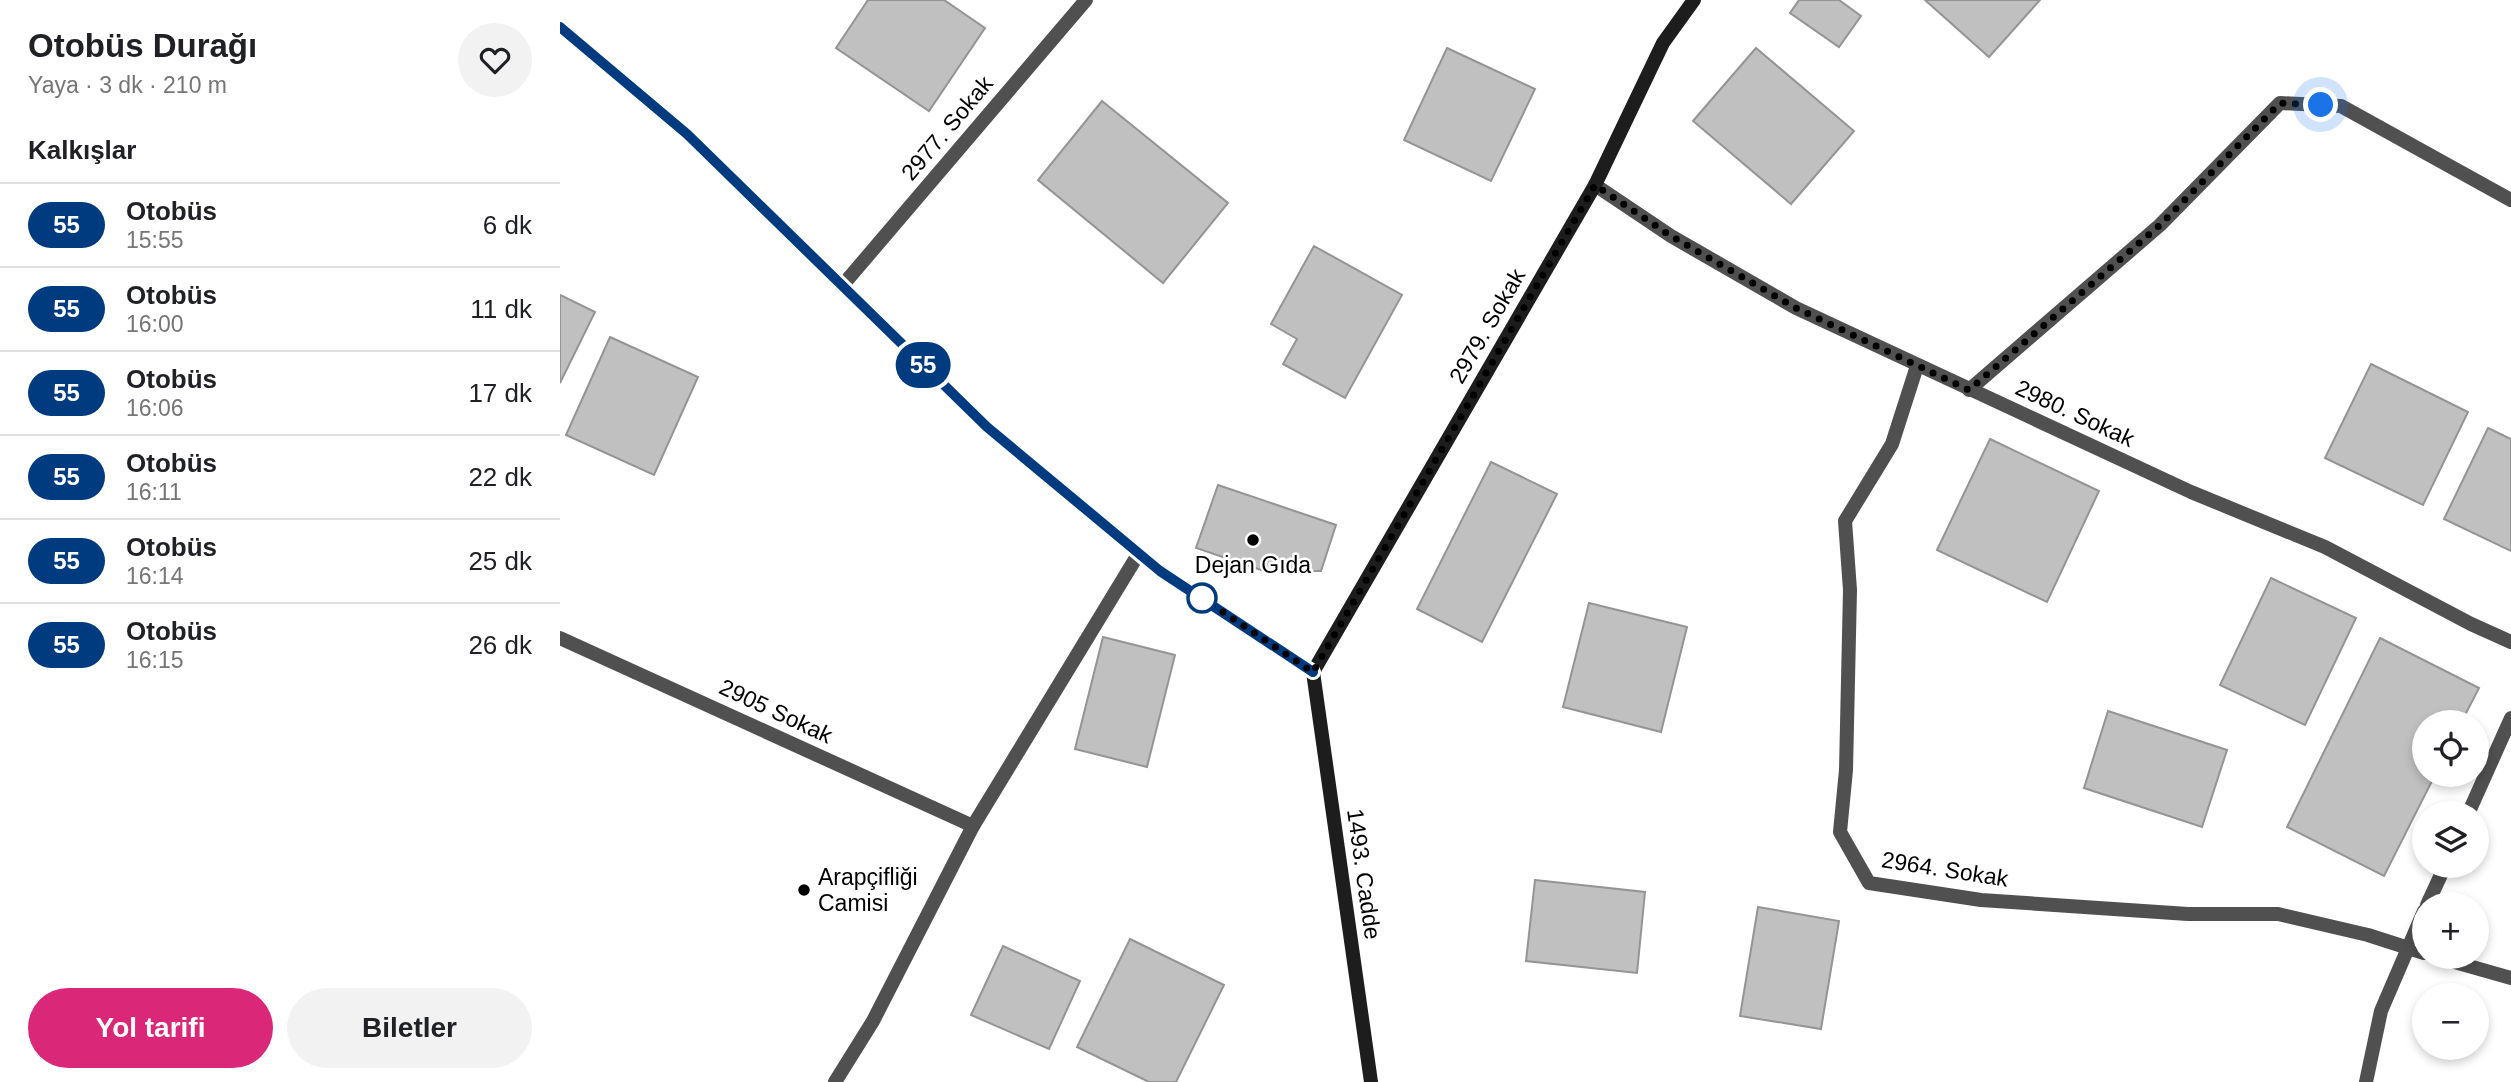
<!DOCTYPE html>
<html lang="tr">
<meta charset="utf-8">
<style>
:root{--surface:#fff;--page:#f2f2f2;--text:#202124;--muted:#757577;--line:#e0e0e0;--accent:#db2777}
body{margin:0;font-family:Helvetica,sans-serif;background:var(--page);color:var(--text);height:100vh;display:flex;flex-direction:column;font-size:26px;white-space:nowrap}
*{box-sizing:border-box;margin:0}
p{font-size:23px;color:var(--muted)}
.icon{flex:none;width:38px;height:38px;fill:none;stroke:currentColor;stroke-width:2;stroke-linecap:round;stroke-linejoin:round}
.map{position:relative;flex:1;overflow:hidden}
.side{display:flex;flex-direction:column;background:var(--surface);width:560px}
.side>*{flex:none}
.badge{padding:0 14px;border-radius:23px;font-size:24px;line-height:46px}
.buttons{position:absolute;left:1852px;top:710px;display:grid;gap:14px}
.buttons a{display:grid;place-items:center;width:77px;height:77px;border-radius:50%;background:var(--surface);box-shadow:0 4px 10px #0003;font-size:35px}
.you{position:absolute;width:35px;height:35px;margin:-18px;border:5px solid #fff;border-radius:50%;background:#1a73e8;box-shadow:0 0 0 10px #1a73e833}
.map>.badge{position:absolute;translate:-50% -50%;box-shadow:0 0 0 4px #fff}
h2{padding:0 28px;font-size:26px;line-height:63px}
.round{display:grid;place-items:center;flex:none;width:74px;height:74px;border-radius:37px;background:var(--page)}
.overview{display:flex;align-items:center;justify-content:space-between;height:119px;padding:0 28px}
h1{font-size:33px;font-weight:800;line-height:52px}
.button{display:flex;gap:14px;margin-top:auto;padding:14px 28px}
.button a{flex:1;height:80px;border-radius:42px;background:var(--accent);color:#fff;font-size:28px;font-weight:800;line-height:80px;text-align:center}
.button a+a{background:var(--page);color:var(--text)}
ul{padding:0;list-style:none}
li{display:flex;align-items:center;gap:21px;height:84px;padding:0 28px;border-top:2px solid var(--line)}
li div{flex:1}
li b{display:block;font-size:26px}
li em{font-style:normal}
li .badge{min-width:77px;font-weight:700;text-align:center}
main{display:flex;flex:1;min-height:0}
.map>svg:first-child{display:block}
</style>
<main>
<section class="side">
<div class="overview"><div><h1>Otobüs Durağı</h1><p>Yaya · 3 dk · 210 m</p></div><a class="round"><svg class="icon" aria-label="heart" viewBox="0 0 24 24"><path d="M12 20l-8-8c-3-5 5-10 8-4 3-6 11-1 8 4z"/></svg></a></div>
<h2>Kalkışlar</h2>
<ul>
<li><span class="badge" style="background:#003b80;color:#fff">55</span><div><b>Otobüs</b><p>15:55</p></div><em>6 dk</em></li>
<li><span class="badge" style="background:#003b80;color:#fff">55</span><div><b>Otobüs</b><p>16:00</p></div><em>11 dk</em></li>
<li><span class="badge" style="background:#003b80;color:#fff">55</span><div><b>Otobüs</b><p>16:06</p></div><em>17 dk</em></li>
<li><span class="badge" style="background:#003b80;color:#fff">55</span><div><b>Otobüs</b><p>16:11</p></div><em>22 dk</em></li>
<li><span class="badge" style="background:#003b80;color:#fff">55</span><div><b>Otobüs</b><p>16:14</p></div><em>25 dk</em></li>
<li><span class="badge" style="background:#003b80;color:#fff">55</span><div><b>Otobüs</b><p>16:15</p></div><em>26 dk</em></li>
</ul>
<div class="button"><a>Yol tarifi</a><a>Biletler</a></div>
</section>
<div class="map">
<svg width="1951" height="1082" viewBox="0 0 1951 1082">
<rect width="100%" height="100%" fill="#fff"/>
<g fill="#c0c0c0" stroke="#949494" stroke-width="2">
<polygon points="308,0 384,0 425,28 369,111 276,48"/>
<polygon points="1239,0 1279,0 1301,16 1279,47 1230,13"/>
<polygon points="1365,0 1480,0 1429,57"/>
<polygon points="887,48 975,89 931,181 844,140"/>
<polygon points="1196,48 1294,131 1231,204 1133,121"/>
<polygon points="542,101 668,203 603,283 478,180"/>
<polygon points="754,246 842,295 785,398 723,364 737,339 711,324"/>
<polygon points="0,295 35,312 0,383"/>
<polygon points="50,337 138,377 94,475 6,435"/>
<polygon points="1811,364 1908,412 1863,505 1765,458"/>
<polygon points="1928,428 1951,439 1951,551 1884,519"/>
<polygon points="1430,439 1539,491 1487,602 1377,550"/>
<polygon points="931,462 997,494 922,642 857,609"/>
<polygon points="658,485 776,525 761,571 704,571 636,548"/>
<polygon points="1711,578 1796,618 1745,725 1660,685"/>
<polygon points="1029,603 1127,627 1101,732 1003,707"/>
<polygon points="543,637 615,655 587,767 515,749"/>
<polygon points="1820,638 1919,688 1901,723 1864,723 1864,775 1875,775 1824,876 1727,827"/>
<polygon points="1548,711 1667,750 1642,827 1524,788"/>
<polygon points="975,880 1085,892 1077,973 966,961"/>
<polygon points="1198,907 1279,921 1261,1029 1180,1016"/>
<polygon points="570,939 664,985 616,1082 589,1082 517,1047"/>
<polygon points="443,946 520,981 489,1049 411,1015"/>
</g>
<g fill="none" stroke-linecap="round" stroke-linejoin="round">
<g stroke="#505050" stroke-width="14">
<polyline points="1035,185 1111,236 1236,308 1631,492 1765,547 1911,624 1951,642"/>
<polyline points="282,286 526,0"/>
<polyline points="1357,366 1332,444 1285,521 1290,590 1286,770 1280,832 1309,883 1421,900 1628,914 1718,914 1808,935 1864,953"/>
<polyline points="1409,390 1600,225 1720,103 1781,106 1951,200"/>
<polyline points="0,638 413,826"/>
<polyline points="1908,814 1951,718"/>
<polyline points="1867,905 1885,866"/>
<polyline points="1877,957 1951,978"/>
<polyline points="275,1082 313,1021 413,826 579,553"/>
<polyline points="1806,1082 1821,1011 1864,911"/>
</g>
<g stroke="#1d1d1d" stroke-width="14">
<polyline points="0,27 127,134 427,427 600,571 753,672"/>
<polyline points="753,672 1035,185 1103,43 1134,0"/>
<polyline points="753,672 811,1082"/>
</g>
</g>
<g fill="none" stroke-linecap="round" stroke-linejoin="round">
<g stroke="#fff" stroke-width="16">
<polyline id="line" points="0,27 127,134 427,427 600,571 753,672"/>
</g>
<use href="#line" stroke="#003b80" stroke-width="10"/>
<polyline stroke="#000" stroke-width="7" stroke-dasharray="0 12.6" points="642,598 753,672 1035,185 1111,236 1236,308 1409,390 1600,225 1720,103 1761,105"/>
</g>
<g fill="#000" stroke="#fff" stroke-width="2.5">
<circle cx="693" cy="540" r="7"/>
<circle cx="244" cy="890" r="7"/>
</g>
<circle fill="#fff" stroke="#003b80" stroke-width="3.5" cx="642" cy="598" r="14"/>
<g text-anchor="middle" dominant-baseline="central" stroke-width="5" stroke-linejoin="round" paint-order="stroke">
<g font-size="23" fill="#000" stroke="#fff">
<text transform="translate(387 128) rotate(-50)">2977. Sokak</text>
<text transform="translate(927 326) rotate(-60)">2979. Sokak</text>
<text transform="translate(1515 413) rotate(25)">2980. Sokak</text>
<text transform="translate(216 711) rotate(25)">2905 Sokak</text>
<text transform="translate(1385 869) rotate(9)">2964. Sokak</text>
<text transform="translate(804 874) rotate(82)">1493. Cadde</text>
</g>
<g font-size="23" fill="#000" stroke="#fff">
<text x="693" y="565">Dejan Gıda</text>
<text x="258" y="877" text-anchor="start">Arapçifliği<tspan x="258" dy="26">Camisi</tspan></text>
</g>
</g>
</svg>
<div class="buttons">
<a><svg class="icon" aria-label="locate" viewBox="0 0 24 24"><circle cx="12" cy="12" r="6"/><path d="M12 2v4M12 18v4M2 12h4M18 12h4"/></svg></a>
<a><svg class="icon" aria-label="layers" viewBox="0 0 24 24"><path d="M12 4l9 5-9 5-9-5zM3 14l9 5 9-5"/></svg></a>
<a>+</a>
<a>−</a>
</div>
<div class="you" style="left:1761px;top:105px"></div>
<b class="badge" style="left:363px;top:365px;background:#003b80;color:#fff">55</b>
</div>
</main>
